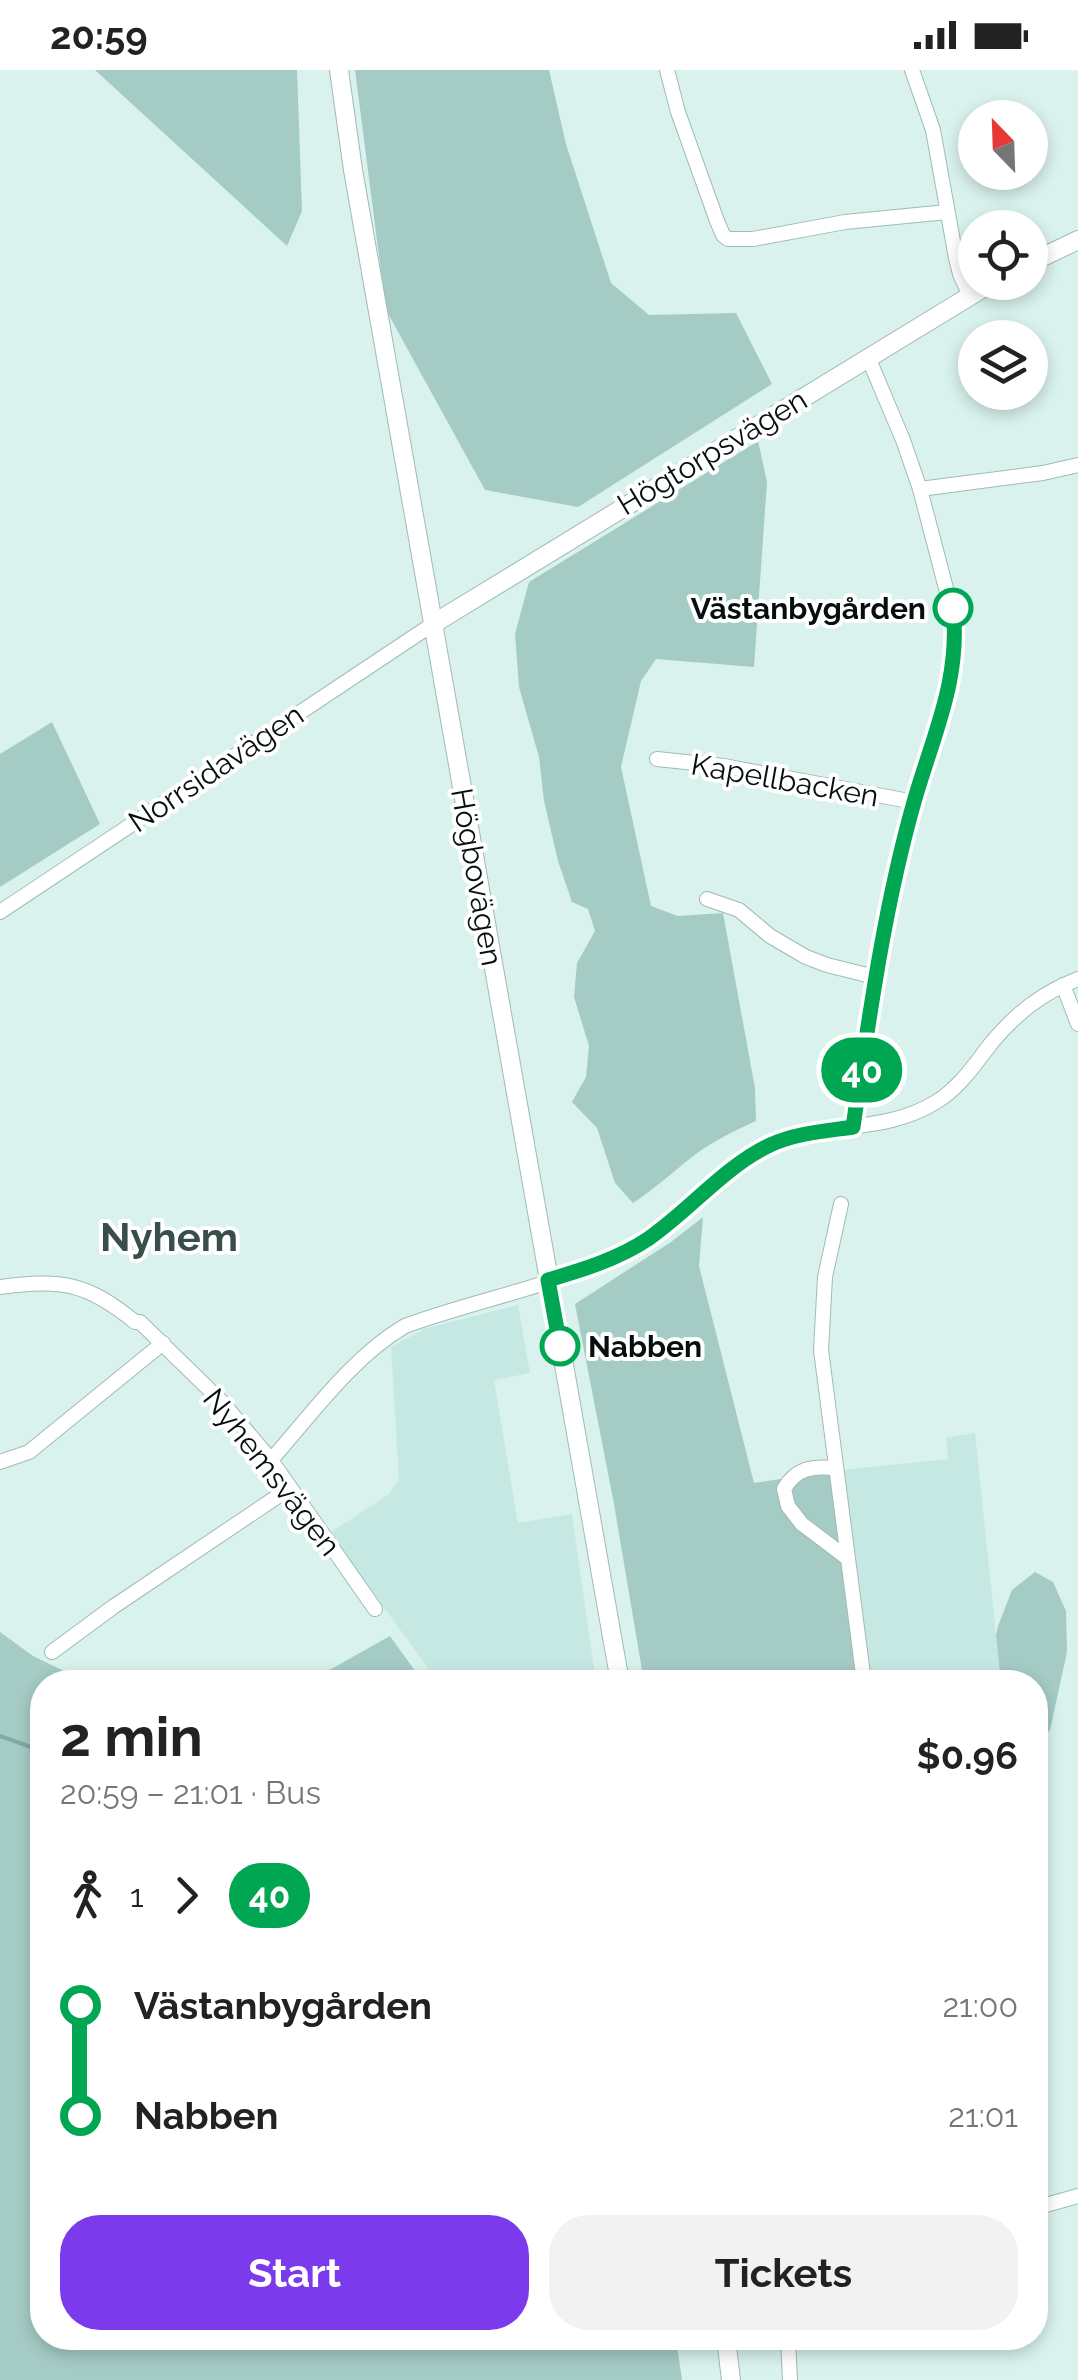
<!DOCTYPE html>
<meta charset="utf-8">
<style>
:root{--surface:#fff;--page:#f2f2f2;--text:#222;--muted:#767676;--accent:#7c3aed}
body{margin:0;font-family:Raleway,sans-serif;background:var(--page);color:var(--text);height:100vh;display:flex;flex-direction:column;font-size:38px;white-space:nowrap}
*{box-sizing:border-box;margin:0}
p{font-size:32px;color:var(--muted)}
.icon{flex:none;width:55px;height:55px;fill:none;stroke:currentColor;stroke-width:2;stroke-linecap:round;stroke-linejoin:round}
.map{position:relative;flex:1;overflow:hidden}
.drawer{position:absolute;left:30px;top:1600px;width:1018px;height:680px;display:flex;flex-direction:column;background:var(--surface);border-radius:40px;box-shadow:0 5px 15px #0003}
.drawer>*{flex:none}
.badge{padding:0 20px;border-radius:32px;font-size:35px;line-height:65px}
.needle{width:65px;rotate:337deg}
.fabs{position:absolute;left:958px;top:30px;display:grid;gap:20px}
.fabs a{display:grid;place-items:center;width:90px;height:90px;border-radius:50%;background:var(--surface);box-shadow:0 5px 15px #0003;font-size:50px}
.map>.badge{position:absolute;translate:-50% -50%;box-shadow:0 0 0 5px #fff}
.legs{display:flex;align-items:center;gap:15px;height:110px;padding:0 30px;font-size:32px}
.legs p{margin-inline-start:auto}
.overview{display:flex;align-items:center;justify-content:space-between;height:170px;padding:0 30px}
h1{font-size:55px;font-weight:700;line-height:75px}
.action{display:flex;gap:20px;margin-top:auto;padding:20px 30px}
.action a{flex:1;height:115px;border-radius:40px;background:var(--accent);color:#fff;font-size:40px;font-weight:700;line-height:115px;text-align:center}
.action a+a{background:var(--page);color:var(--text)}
ul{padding:0 30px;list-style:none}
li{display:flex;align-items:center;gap:35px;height:110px;font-size:38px}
li i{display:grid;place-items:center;width:15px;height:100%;margin:0 12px;background:currentColor}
li i::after{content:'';width:25px;height:25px;margin:-12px;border:8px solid;border-radius:50%;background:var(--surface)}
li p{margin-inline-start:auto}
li:first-child i{background:linear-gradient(#0000 50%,currentColor 0)}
li:last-child i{background:linear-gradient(currentColor 50%,#0000 0)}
.status{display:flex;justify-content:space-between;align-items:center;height:70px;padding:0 50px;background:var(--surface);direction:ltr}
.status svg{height:28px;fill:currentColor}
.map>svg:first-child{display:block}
</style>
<div class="status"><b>20:59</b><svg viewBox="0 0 49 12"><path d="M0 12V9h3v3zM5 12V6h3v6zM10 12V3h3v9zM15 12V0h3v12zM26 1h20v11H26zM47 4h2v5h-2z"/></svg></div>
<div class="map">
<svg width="1078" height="2310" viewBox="0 0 1078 2310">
<rect width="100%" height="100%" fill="#d9f2ee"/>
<g fill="#c6e8e3">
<polygon points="518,1235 530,1303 494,1310 518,1453 572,1444 596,1612 438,1612 330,1463 389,1424 399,1409 391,1277 424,1259"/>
<polygon points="975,1363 1001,1612 870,1612 842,1400 948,1389 946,1368"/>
</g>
<g fill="#a5cbc5">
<polygon points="95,0 297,0 302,141 287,176"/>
<polygon points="355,0 549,0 566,74 611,213 649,245 736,243 772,314 578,437 485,420 386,240"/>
<path d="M758 371 767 412 754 597 656 589 641 611 621 697 651 836 678 846 723 843 755 1018 756 1051C734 1061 711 1072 692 1087 672 1103 654 1119 633 1133L615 1113 597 1058 572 1032 586 1007 589 976 574 927 577 893 595 861 588 839 572 832 558 791 544 731 539 687 519 617 515 564 529 512Z"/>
<polygon points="52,652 100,754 0,817 0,684"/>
<polygon points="703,1147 699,1196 754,1413 842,1400 870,1612 644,1612 614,1434 575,1234 671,1172"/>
<polygon points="1035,1502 1053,1512 1066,1541 1067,1582 1050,1660 1035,1675 1035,1612 1001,1612 996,1565 998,1556 1012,1520"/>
<polygon points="0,1562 33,1586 87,1612 42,1612 42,2268 676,2268 682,2310 0,2310"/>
<polygon points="390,1566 423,1612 308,1612"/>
</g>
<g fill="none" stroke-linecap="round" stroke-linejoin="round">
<polyline stroke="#7aada6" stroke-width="4" points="0,1666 42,1681"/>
<g stroke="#a2bab6" stroke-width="16">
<g id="minor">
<polyline points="667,0 678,42 717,151 723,165 728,169 753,169 845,152 947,142"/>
<polyline points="912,0 933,60 956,188 960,204 970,226"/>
<polyline points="920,419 1043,403 1078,395"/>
<polyline points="657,689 724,696 914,732"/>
<polyline points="707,829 739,840 770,866 806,887 827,895 875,907"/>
<polyline points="0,842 433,554"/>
<polyline points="1063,915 1078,954"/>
<polyline points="853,1057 875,907 914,732 941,650 951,610 954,549 920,419 903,370 868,287"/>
<polyline points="841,1134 825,1207 821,1280 864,1612"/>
<path d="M0 1217C61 1209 86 1212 135 1252H140L222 1332 271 1390 375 1539"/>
<path d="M271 1390C311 1345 352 1287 405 1256 480 1228 573 1213 641 1173 689 1144 724 1095 775 1073 828 1051 884 1064 936 1032 961 1017 976 992 993 971 1018 942 1042 923 1078 909"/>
<polyline points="0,1392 29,1382 163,1273"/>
<path d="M835 1398C812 1396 796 1398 784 1419L788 1436 802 1454 847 1488"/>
<polyline points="52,1582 113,1537 290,1418"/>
<polyline points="1035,2138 1078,2126"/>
<polyline points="788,2268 790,2310"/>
</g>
</g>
<g stroke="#a2bab6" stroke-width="20">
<g id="tertiary">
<polyline points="1030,193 1078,170"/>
<polyline points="433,554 993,212"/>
</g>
</g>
<g stroke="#a2bab6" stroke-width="20">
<g id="secondary">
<polyline points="339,0 353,100 620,1612"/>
<polyline points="726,2268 731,2310"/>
</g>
</g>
<use href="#minor" stroke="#fff" stroke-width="14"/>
<use href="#tertiary" stroke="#fff" stroke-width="18"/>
<use href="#secondary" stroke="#fff" stroke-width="18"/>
</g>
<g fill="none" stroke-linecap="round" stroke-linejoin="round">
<g stroke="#fff" stroke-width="22">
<path id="line-1" d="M560 1276 548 1210C582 1200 618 1189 648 1169 690 1140 724 1097 770 1075 796 1063 826 1061 853 1057 869 948 884 838 914 732 933 665 961 610 953 538"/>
</g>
<use href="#line-1" stroke="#00a651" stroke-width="15"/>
</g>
<g fill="#fff" stroke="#00a651" stroke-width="5">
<circle cx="953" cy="538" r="18"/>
<circle cx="560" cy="1276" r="18"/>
</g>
<g text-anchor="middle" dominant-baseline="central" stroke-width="8" stroke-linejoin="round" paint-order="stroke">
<g font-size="30" fill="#060f0d" stroke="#fff">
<text transform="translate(712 382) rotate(-31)">Högtorpsvägen</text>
<text transform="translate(216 698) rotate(-34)">Norrsidavägen</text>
<text transform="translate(785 710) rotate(10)">Kapellbacken</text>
<text transform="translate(477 807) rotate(80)">Högbovägen</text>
<text transform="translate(272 1402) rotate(52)">Nyhemsvägen</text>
</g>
<g font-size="30" font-weight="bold" fill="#060f0d" stroke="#fff" text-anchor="end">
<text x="926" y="538">Västanbygården</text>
<text x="588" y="1276" text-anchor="start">Nabben</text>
</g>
<g font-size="40" font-weight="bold" fill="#394e4b" stroke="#fff">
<text x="169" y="1166">Nyhem</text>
</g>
</g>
</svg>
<div class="fabs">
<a><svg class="needle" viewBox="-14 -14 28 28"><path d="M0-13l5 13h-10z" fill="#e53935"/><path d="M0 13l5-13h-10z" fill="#767676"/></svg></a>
<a><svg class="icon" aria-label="locate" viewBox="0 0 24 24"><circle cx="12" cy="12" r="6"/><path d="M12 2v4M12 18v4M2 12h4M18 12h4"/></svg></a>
<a><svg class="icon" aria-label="layers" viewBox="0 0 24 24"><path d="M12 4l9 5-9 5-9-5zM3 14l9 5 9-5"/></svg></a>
</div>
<b class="badge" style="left:862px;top:1000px;background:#00a651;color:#fff">40</b>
<section class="drawer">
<div class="overview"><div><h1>2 min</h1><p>20:59 – 21:01 · Bus</p></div><b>$0.96</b></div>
<div class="legs"><svg class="icon" aria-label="walk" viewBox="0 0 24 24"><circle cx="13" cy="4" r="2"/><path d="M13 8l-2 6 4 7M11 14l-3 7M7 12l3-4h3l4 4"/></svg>1<svg class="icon" aria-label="forward" viewBox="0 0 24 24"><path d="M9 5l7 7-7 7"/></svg><b class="badge" style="background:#00a651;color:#fff">40</b></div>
<ul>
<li><i style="color:#00a651"></i><b>Västanbygården</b><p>21:00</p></li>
<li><i style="color:#00a651"></i><b>Nabben</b><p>21:01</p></li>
</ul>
<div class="action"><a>Start</a><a>Tickets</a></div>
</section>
</div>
